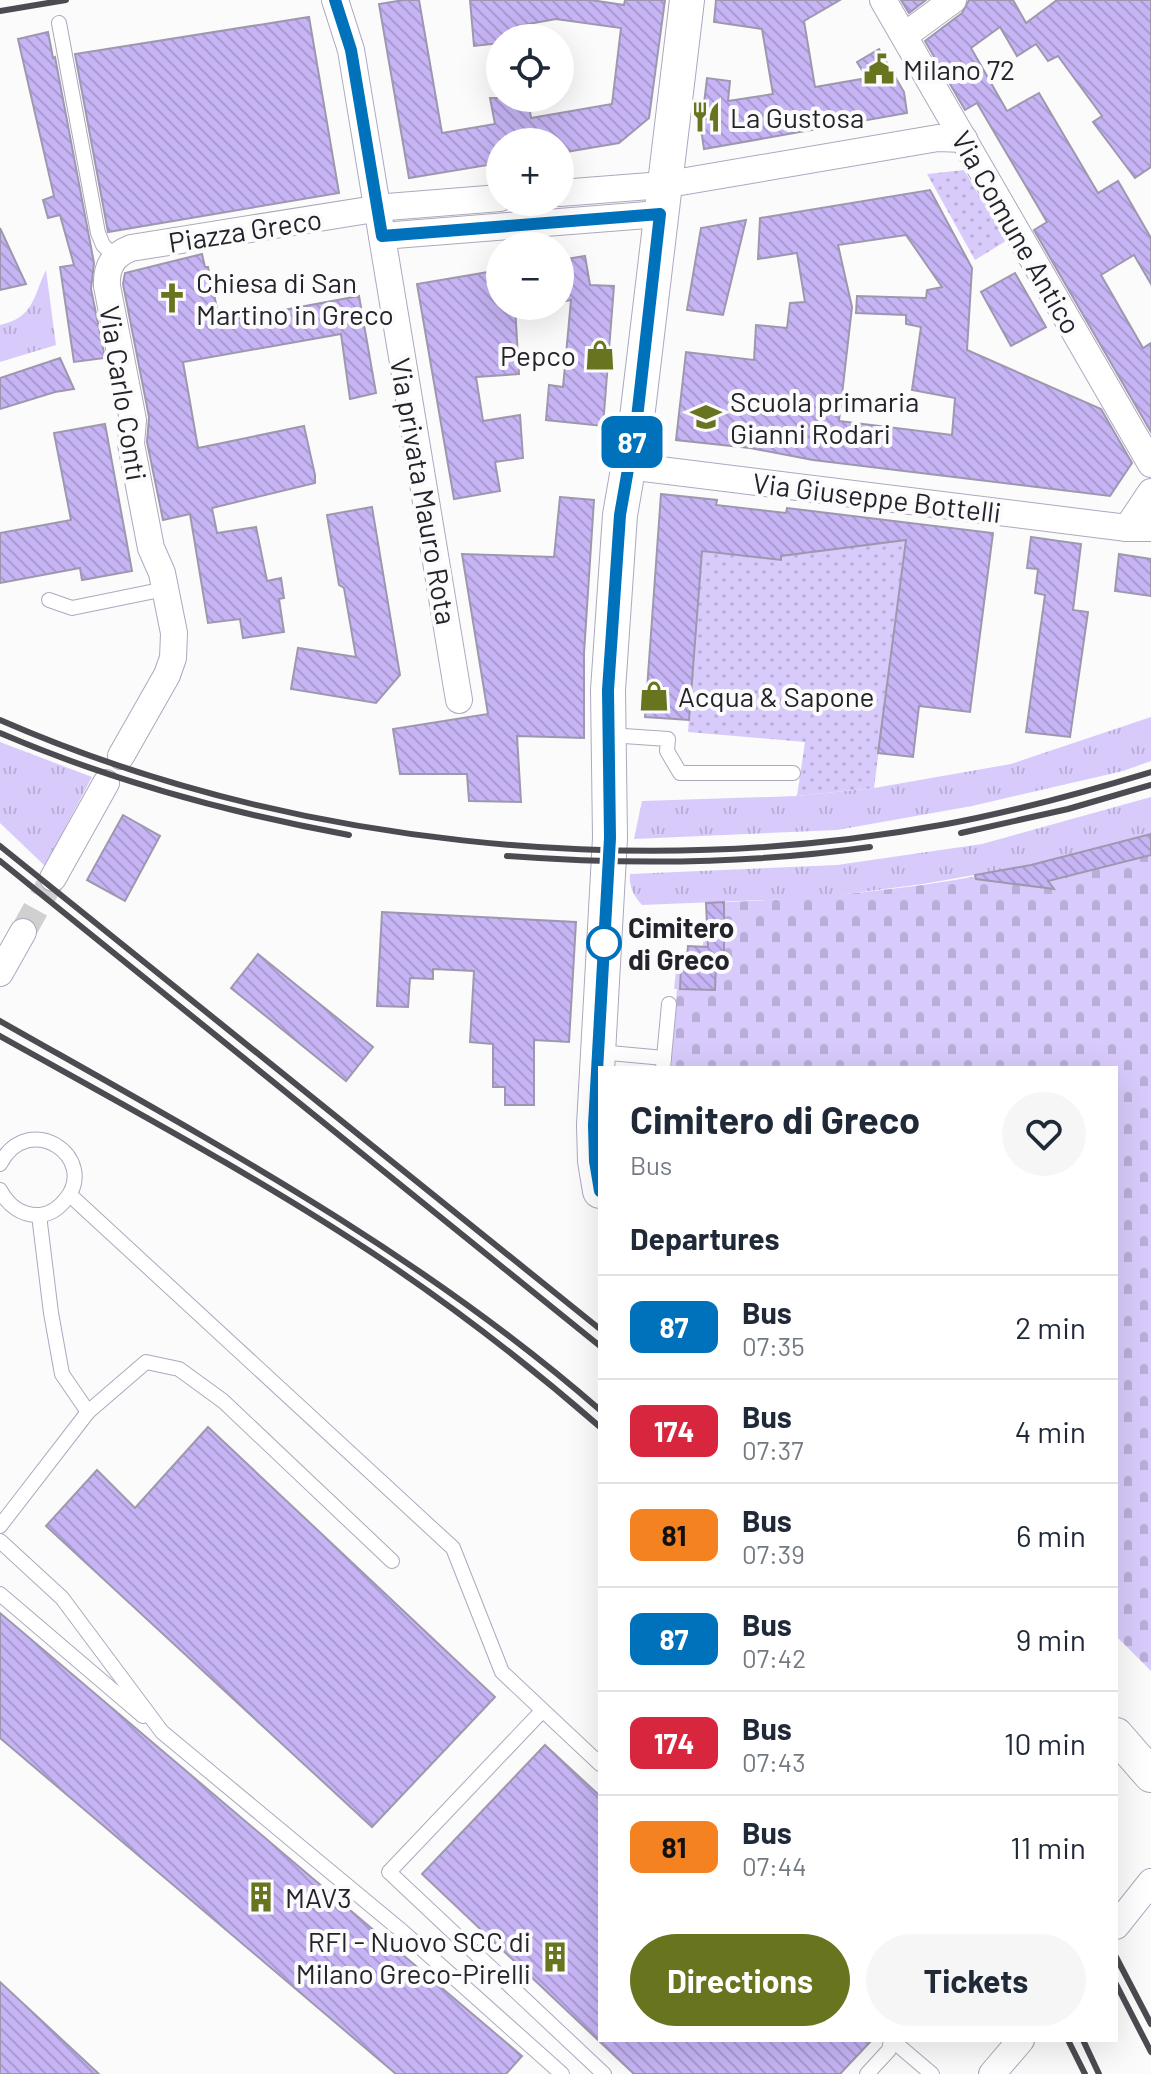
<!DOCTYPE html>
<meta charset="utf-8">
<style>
:root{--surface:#fff;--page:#f6f6f7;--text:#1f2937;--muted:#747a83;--line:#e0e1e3;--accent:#69741f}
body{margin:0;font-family:Barlow,sans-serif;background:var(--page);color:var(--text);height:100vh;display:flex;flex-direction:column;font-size:30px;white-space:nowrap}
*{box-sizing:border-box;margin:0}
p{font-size:26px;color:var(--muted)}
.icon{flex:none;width:44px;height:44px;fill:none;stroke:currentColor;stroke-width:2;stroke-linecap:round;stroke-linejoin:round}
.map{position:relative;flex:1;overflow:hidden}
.side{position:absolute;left:598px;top:1066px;width:520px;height:976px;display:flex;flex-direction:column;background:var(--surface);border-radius:0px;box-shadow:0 8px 32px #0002}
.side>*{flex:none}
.badge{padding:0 16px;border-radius:12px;font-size:28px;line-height:52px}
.buttons{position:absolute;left:486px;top:24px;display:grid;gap:16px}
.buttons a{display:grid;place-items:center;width:88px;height:88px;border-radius:50%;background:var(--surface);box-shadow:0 8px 32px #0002;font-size:40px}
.map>.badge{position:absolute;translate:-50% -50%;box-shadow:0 0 0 4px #fff}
h2{padding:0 32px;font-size:30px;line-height:72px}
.round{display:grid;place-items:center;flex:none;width:84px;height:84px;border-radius:42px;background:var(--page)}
.headline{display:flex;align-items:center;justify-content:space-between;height:136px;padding:0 32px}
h1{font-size:38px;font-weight:700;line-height:60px}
.action{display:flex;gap:16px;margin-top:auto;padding:16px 32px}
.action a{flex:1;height:92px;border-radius:48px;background:var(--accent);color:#fff;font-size:32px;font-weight:700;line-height:92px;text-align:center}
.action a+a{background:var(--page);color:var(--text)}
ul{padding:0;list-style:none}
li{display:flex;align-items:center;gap:24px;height:104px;padding:0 32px;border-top:2px solid var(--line)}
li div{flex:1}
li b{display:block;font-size:30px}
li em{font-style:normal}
li .badge{min-width:88px;font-weight:700;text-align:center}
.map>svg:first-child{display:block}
</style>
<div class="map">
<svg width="1151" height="2074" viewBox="0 0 1151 2074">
<defs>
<pattern id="grass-tufts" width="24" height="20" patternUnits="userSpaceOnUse" patternTransform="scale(2)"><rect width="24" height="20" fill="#d8cbfc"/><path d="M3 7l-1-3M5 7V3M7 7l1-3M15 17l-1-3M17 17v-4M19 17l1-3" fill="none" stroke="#b9aed8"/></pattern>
<pattern id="cemetery-stones" width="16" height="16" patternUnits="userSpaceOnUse" patternTransform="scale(2)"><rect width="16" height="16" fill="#d8cbfc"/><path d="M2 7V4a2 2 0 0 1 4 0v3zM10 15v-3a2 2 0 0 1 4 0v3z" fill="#b9aed8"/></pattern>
<pattern id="park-dots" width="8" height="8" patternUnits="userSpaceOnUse" patternTransform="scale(2)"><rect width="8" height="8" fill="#d8cbfc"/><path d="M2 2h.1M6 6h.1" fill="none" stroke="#b9aed8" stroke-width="1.8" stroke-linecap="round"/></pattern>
<pattern id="building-back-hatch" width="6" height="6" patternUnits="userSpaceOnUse" patternTransform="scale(2)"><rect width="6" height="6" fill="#c6b4f4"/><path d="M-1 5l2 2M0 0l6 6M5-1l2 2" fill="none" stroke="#aa9ad1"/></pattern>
</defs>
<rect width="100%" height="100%" fill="#fbfbfb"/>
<g fill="url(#grass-tufts)">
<path d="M46 270 56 345 0 362V325C35 317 33 296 46 270Z"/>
<polygon points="1151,717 1151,761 1123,771 972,806 837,830 634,839 642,801 797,796 874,788 1011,764"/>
<polygon points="0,742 92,777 45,866 0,823"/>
<path d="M1151 797V834L1031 865 923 884 816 898 642 905C633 895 629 887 630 874L837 865 982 844Z"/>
</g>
<path fill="url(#cemetery-stones)" d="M1151 834V1671L1116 1636V1068H671L677 989H674L676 971 686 967 688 946H703L704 921H707L706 903C814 899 926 889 1033 865 1072 856 1112 844 1151 834Z"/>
<g fill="url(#park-dots)">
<polygon points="964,170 1006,241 975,260 927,174"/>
<polygon points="906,540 874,788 797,796 805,742 688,732 701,551 780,560 781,556"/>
</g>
<g fill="url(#building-back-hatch)" stroke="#9e98af" stroke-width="2" fill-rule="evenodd">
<polygon points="404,0 419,0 442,133 495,124 490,98 510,98 511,102 528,99 531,118 612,104 621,28 556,19 517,26 519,38 500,38 500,43 474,46 470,0 591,0 624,5 625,0 665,0 649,118 619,143 560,153 560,142 500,142 500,163 409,178 379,4"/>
<polygon points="716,0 840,0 804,21 815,87 867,78 857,62 879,49 904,92 907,113 704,149 701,129 707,78 730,81 728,101 773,94 762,29 714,22"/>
<polygon points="901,0 926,0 909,13"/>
<polygon points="969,0 1013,0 1026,23 1057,0 1151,0 1151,167 1135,178 1093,122 1102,116 1058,56 1048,61 1036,44 1017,56 1000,27 971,48 1007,111 1039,93 1098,193 1118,181 1151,238 1151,284 1134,255 1101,275 1143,348 1151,343 1151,432 1034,230 1047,222 977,103 965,110 925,41 962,13"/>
<polygon points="309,17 339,193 108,232 75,54"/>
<polygon points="48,32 53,58 55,57 94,263 91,289 105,358 74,362 60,267 74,265 60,215 48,218 43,200 54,196 18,39"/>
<path d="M930 190 972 268 967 350 1101 409 1132 463 1110 496 813 460 750 448 676 440 686 352 754 360 756 325 787 328 790 303 805 302 797 253 758 259 760 218ZM906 235 942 287 927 290 926 298 857 296 856 313 906 315V324L921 327 912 390 955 398 952 435 839 421 852 307 838 245Z"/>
<polygon points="746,220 723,315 687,310 701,228"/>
<polygon points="0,228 26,284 0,290"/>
<polygon points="202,254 205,267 208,267 220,322 359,296 376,393 350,399 341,334 183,362 198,448 304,426 315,475 315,483 212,508 217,533 256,527 267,581 281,578 284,598 279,599 284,632 243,638 240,619 208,623 190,514 163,520 147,442 149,417 123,284 125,273"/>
<polygon points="585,256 590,285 614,286 603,426 546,420 549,385 563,387 571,300 560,302 560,260"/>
<polygon points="500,270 500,306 515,306 519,374 476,377 483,421 520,415 523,458 495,462 500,491 454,499 417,284"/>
<polygon points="1015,273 1046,327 1011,346 981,292"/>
<polygon points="60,358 74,389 55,392 0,409 0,378"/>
<polygon points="105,424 132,571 82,580 80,568 0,583 0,533 71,520 54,433"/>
<polygon points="661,494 717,500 716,505 786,513 787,508 993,533 970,712 919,706 913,757 878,753 906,540 781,556 781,560 702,551 689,720 645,717"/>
<polygon points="560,497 594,500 584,653 584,738 517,736 521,802 469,801 467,774 400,774 393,729 488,714 462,554 554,557"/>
<polygon points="372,507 400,675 376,703 291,689 298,648 356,657 344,588 339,585 327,515"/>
<polygon points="1031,537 1081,544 1073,610 1088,612 1070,737 1026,732 1045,595 1035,593 1038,569 1027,568"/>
<polygon points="1119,554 1151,559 1151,596 1115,591"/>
<polygon points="123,815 160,836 125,901 87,880"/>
<polygon points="1151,834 1151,855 1048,881 1054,889 976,879 975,875 1031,865"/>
<polygon points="724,902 724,963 716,963 715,990 680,989 681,967 686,967 688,946 708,947 706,903"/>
<polygon points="382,912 576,922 569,1042 534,1040 534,1105 505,1105 505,1087 493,1087 493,1044 470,1042 474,971 433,969 433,979 410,978 408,1007 377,1006"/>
<polygon points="258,954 373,1047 346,1081 231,988"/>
<polygon points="208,1427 495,1697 372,1827 46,1526 97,1470 135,1508"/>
<polygon points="0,1613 522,2056 506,2074 396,2074 0,1738"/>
<polygon points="545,1745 600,1796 600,2040 872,2040 840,2074 634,2074 422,1874"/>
<polygon points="0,1982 99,2074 0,2074"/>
</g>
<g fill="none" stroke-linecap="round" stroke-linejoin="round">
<polyline stroke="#d0d0d1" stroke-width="26" stroke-dasharray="26 13" stroke-linecap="butt" points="23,932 53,878"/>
<g stroke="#ada8bf" stroke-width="16">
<g id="service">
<polyline points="59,23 98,233 103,245 115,257"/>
<polyline points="49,600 72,608 165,589"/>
<polyline points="609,735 668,739 667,751 680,773 793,773"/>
<polyline points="599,1052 664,1058"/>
<polyline points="663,1068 669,1004"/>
<path d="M0 1164C29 1109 99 1158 66 1199 59 1208 50 1214 40 1215 21 1216 8 1205 0 1190"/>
<polyline points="70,1195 453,1548 502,1672 600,1764"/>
<polyline points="88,1412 146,1362 179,1369 223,1401 392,1561"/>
<polyline points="0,1526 88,1412 62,1374 51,1313 39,1215"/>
<polyline points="0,1541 62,1598 162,1732 403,1932 562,2074"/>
<polyline points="0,1594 143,1716"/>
<polyline points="542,1711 389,1872 604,2074"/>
<polyline points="892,2040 932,2074"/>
<polyline points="867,2074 889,2050 891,2040"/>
</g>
</g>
<g stroke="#ada8bf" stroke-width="28">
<g id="minor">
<polyline points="335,0 351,50 459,700"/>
<polyline points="883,0 1151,464"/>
<polyline points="904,36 953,0"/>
<polyline points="560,193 663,185 938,138 964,139"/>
<polyline points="382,236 660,214"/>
<polyline points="628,466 1127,528 1151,528"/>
<polyline points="1127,528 1151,492"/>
<path d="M121 756 167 675 173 658 174 633 162 573 151 548 131 444 133 420 107 286C106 267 113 255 131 248L387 207 500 198"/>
<polyline points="53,878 106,783"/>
<polyline points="0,973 23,932"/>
<polyline points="1116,1926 1151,1882"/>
<polyline points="992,2074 1021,2040"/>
</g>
</g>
<g stroke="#ada8bf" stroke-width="36">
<g id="tertiary">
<polyline points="600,1191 595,1161 594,1125 610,838 608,690 620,515 637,418 687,0"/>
<polyline points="1116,1735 1151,1775"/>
</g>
</g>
<use href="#service" stroke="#fff" stroke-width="14"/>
<use href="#minor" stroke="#fff" stroke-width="26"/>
<use href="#tertiary" stroke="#fff" stroke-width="34"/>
<g stroke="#4c4b52" stroke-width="6">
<polyline points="0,11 66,0"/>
<path d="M0 720C287 845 633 881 941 825 1012 812 1082 793 1151 772"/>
<path d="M0 733C112 781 229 813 349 835"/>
<polyline points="961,833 1068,809 1151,785"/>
<polyline points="0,846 600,1329"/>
<path d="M507 856C628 865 750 864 870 847"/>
<polyline points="0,861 600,1346"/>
<path d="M0 1021C208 1139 419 1252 600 1410"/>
<path d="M0 1036C129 1108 260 1178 383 1260 459 1311 531 1367 600 1427"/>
<polyline points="1116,1957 1151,2024"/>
<polyline points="1116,1984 1151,2052"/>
<polyline points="1068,2040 1085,2074"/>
<polyline points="1083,2040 1099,2074"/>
</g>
</g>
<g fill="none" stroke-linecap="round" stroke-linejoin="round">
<g stroke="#fff" stroke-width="18">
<polyline id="line" points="335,0 351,50 382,236 660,214 637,418 620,515 608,690 610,838 594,1125 595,1161 600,1191"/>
</g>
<use href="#line" stroke="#0072bc" stroke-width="12"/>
</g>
<defs>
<g id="civic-bare" transform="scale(2.4)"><path d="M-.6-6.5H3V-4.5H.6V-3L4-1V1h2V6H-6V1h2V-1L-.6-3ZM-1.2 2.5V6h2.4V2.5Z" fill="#69741f" stroke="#fbfbfb" stroke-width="2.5" paint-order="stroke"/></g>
<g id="restaurant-bare" transform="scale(2.4)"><path d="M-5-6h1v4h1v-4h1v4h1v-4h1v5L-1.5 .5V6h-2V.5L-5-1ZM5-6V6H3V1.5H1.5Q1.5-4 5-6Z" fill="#69741f" stroke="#fbfbfb" stroke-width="2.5" paint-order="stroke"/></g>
<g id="church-bare" transform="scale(2.4)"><path d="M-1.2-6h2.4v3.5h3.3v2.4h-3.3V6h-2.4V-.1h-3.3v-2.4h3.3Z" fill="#69741f" stroke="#fbfbfb" stroke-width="2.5" paint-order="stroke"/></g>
<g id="shop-bare" transform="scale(2.4)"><path d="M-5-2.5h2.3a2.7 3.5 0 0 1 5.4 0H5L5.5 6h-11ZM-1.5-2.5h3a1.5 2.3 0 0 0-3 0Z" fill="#69741f" stroke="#fbfbfb" stroke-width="2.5" paint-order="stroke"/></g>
<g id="school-bare" transform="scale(2.4)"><path d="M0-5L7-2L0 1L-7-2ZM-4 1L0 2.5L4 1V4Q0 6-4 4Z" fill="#69741f" stroke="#fbfbfb" stroke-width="2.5" paint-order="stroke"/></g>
<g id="building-bare" transform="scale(2.4)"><path d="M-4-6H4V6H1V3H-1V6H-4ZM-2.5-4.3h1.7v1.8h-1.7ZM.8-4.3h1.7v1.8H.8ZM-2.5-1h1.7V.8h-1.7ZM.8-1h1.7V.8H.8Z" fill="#69741f" stroke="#fbfbfb" stroke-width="2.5" paint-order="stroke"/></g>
</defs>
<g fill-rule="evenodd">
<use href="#civic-bare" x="879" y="69"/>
<use href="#restaurant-bare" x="706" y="117"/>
<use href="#church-bare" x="172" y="298"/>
<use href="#shop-bare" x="600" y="355"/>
<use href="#school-bare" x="706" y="417"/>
<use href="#shop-bare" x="654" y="696"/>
<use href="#building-bare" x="261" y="1897"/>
<use href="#building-bare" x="555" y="1957"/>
</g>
<circle fill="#fff" stroke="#0072bc" stroke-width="4" cx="604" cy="943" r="16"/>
<g text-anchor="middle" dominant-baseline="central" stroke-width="8" stroke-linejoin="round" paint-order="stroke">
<g font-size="28" fill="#24222b" stroke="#fbfbfb" text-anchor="start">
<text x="903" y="69">Milano 72</text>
<text x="730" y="117">La Gustosa</text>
<text x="196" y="282">Chiesa di San<tspan x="196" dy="32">Martino in Greco</tspan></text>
<text x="576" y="355" text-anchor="end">Pepco</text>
<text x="730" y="401">Scuola primaria<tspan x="730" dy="32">Gianni Rodari</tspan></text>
<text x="678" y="696">Acqua &amp; Sapone</text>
<text x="285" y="1897">MAV3</text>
<text x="531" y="1941" text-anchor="end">RFI - Nuovo SCC di<tspan x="531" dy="32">Milano Greco-Pirelli</tspan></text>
</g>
<g font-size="28" fill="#24222b" stroke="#fbfbfb">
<text transform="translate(245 230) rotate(-9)">Piazza Greco</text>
<text transform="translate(1017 232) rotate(60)">Via Comune Antico</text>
<text transform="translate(124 393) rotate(81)">Via Carlo Conti</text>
<text transform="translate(424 491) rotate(80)">Via privata Mauro Rota</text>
<text transform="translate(877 497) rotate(7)">Via Giuseppe Bottelli</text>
</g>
<g font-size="28" font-weight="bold" fill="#24222b" stroke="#fbfbfb" text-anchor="start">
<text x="628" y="927">Cimitero<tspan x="628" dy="32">di Greco</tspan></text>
</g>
</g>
</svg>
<div class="buttons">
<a><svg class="icon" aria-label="locate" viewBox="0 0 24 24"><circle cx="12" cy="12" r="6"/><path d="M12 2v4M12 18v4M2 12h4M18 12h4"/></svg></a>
<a>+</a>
<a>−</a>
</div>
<b class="badge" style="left:632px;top:442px;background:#0072bc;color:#fff">87</b>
<section class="side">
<div class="headline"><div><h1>Cimitero di Greco</h1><p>Bus</p></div><a class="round"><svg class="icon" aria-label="heart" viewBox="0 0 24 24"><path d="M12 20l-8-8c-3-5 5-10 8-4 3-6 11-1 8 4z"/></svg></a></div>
<h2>Departures</h2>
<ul>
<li><span class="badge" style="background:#0072bc;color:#fff">87</span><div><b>Bus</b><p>07:35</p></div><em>2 min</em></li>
<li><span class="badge" style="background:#d7263d;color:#fff">174</span><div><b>Bus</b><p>07:37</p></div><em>4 min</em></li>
<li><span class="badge" style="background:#f58220;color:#111">81</span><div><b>Bus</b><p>07:39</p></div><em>6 min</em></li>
<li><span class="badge" style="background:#0072bc;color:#fff">87</span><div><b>Bus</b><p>07:42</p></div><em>9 min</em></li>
<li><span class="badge" style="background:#d7263d;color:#fff">174</span><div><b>Bus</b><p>07:43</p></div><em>10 min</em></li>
<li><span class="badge" style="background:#f58220;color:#111">81</span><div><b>Bus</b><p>07:44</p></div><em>11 min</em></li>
</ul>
<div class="action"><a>Directions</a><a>Tickets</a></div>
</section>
</div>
